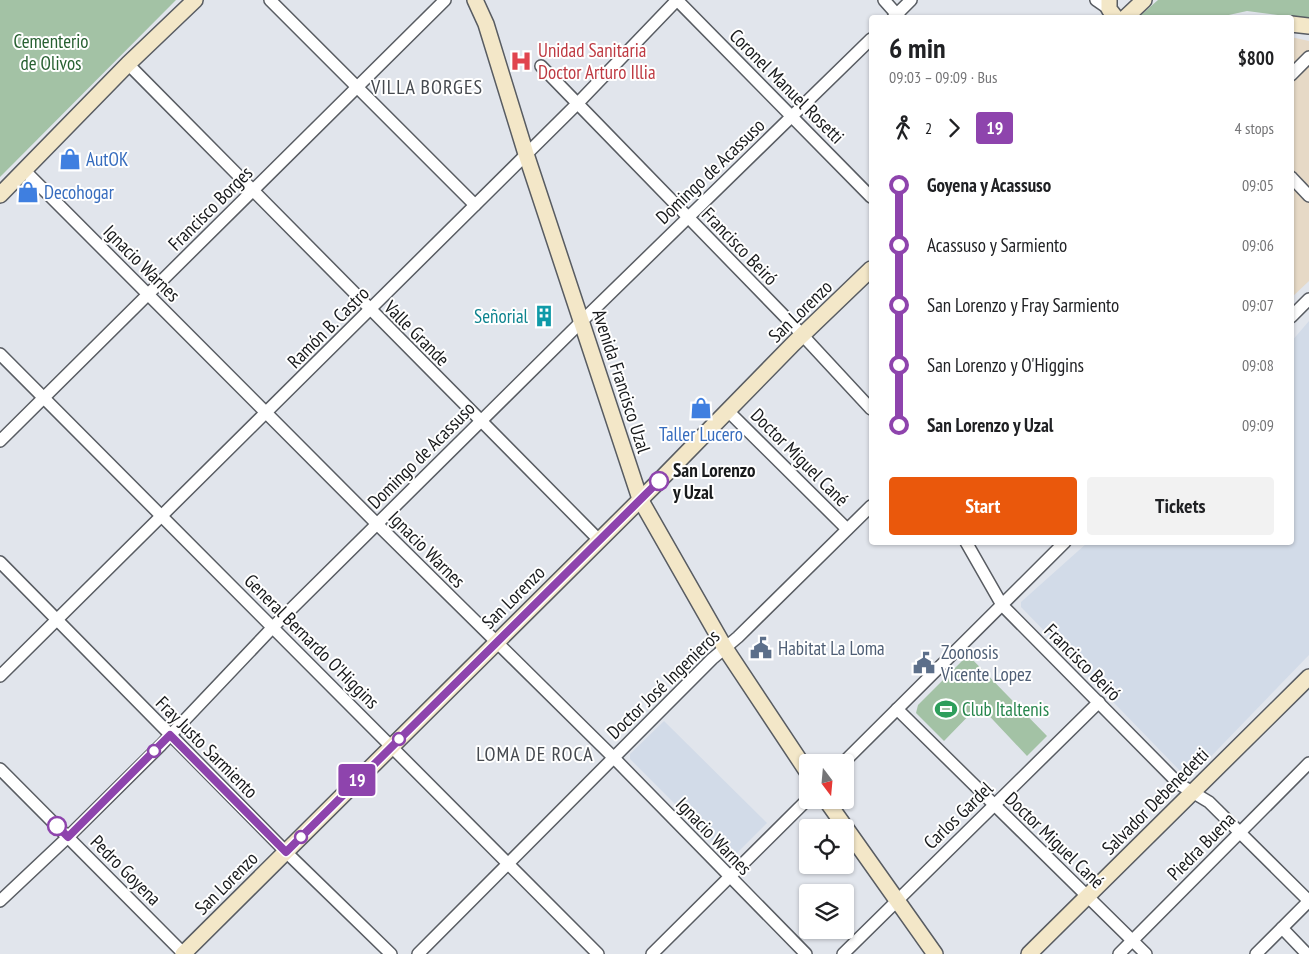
<!DOCTYPE html>
<meta charset="utf-8">
<style>
:root{--surface:#fff;--page:#f2f2f2;--text:#202124;--muted:#757577;--accent:#ea580c}
body{margin:0;font-family:"PT Sans Narrow",sans-serif;background:var(--page);color:var(--text);height:100vh;display:flex;flex-direction:column;font-size:19px;white-space:nowrap}
*{box-sizing:border-box;margin:0}
p{font-size:16px;color:var(--muted)}
.icon{flex:none;width:28px;height:28px;fill:none;stroke:currentColor;stroke-width:2;stroke-linecap:round;stroke-linejoin:round}
.map{position:relative;flex:1;overflow:hidden}
.sheet{position:absolute;left:869px;top:15px;width:425px;height:530px;display:flex;flex-direction:column;background:var(--surface);border-radius:5px;box-shadow:0 1px 4px #0004}
.sheet>*{flex:none}
.badge{padding:0 10px;border-radius:4px;font-size:18px;line-height:32px}
.needle{width:32px;rotate:164deg}
.buttons{position:absolute;left:799px;top:754px;display:grid;gap:10px}
.buttons a{display:grid;place-items:center;width:55px;height:55px;border-radius:5px;background:var(--surface);box-shadow:0 1px 4px #0004;font-size:25px}
.map>.badge{position:absolute;translate:-50% -50%;box-shadow:0 0 0 2px #fff}
.legs{display:flex;align-items:center;gap:8px;height:55px;padding:0 20px;font-size:16px}
.legs p{margin-inline-start:auto}
.head{display:flex;align-items:center;justify-content:space-between;height:85px;padding:0 20px}
h1{font-size:28px;font-weight:700;line-height:38px}
.primary-button{display:flex;gap:10px;margin-top:auto;padding:10px 20px}
.primary-button a{flex:1;height:58px;border-radius:5px;background:var(--accent);color:#fff;font-size:20px;font-weight:700;line-height:58px;text-align:center}
.primary-button a+a{background:var(--page);color:var(--text)}
ul{padding:0 20px;list-style:none}
li{display:flex;align-items:center;gap:18px;height:60px;font-size:19px}
li i{display:grid;place-items:center;width:8px;height:100%;margin:0 6px;background:currentColor}
li i::after{content:'';width:12px;height:12px;margin:-6px;border:4px solid;border-radius:50%;background:var(--surface)}
li p{margin-inline-start:auto}
li:first-child i{background:linear-gradient(#0000 50%,currentColor 0)}
li:last-child i{background:linear-gradient(currentColor 50%,#0000 0)}
.map>svg:first-child{display:block}
</style>
<div class="map">
<svg width="1309" height="954" viewBox="0 0 1309 954">
<rect width="100%" height="100%" fill="#e1e5ec"/>
<polygon fill="#e6d9c6" points="1291,37 1309,41 1309,281 1291,298"/>
<g fill="#d2dbe8">
<polygon points="1309,321 1309,655 1193,775 1183,774 1021,607 1021,602 1087,543 1291,542 1291,342"/>
<polygon points="664,721 767,823 733,857 729,858 630,759 630,754"/>
</g>
<g fill="#a3c2a5">
<polygon points="0,0 176,0 0,177"/>
<polygon points="1158,0 1309,0 1309,19 1247,11 1215,18 1142,18 1141,15"/>
<polygon points="968,655 1047,736 1027,756 979,705 944,741 916,713 918,705"/>
</g>
<g fill="none" stroke-linecap="round" stroke-linejoin="round">
<g stroke="#585c62" stroke-width="14">
<g id="street">
<polyline points="270,0 475,205"/>
<polyline points="677,0 871,197"/>
<polyline points="884,0 900,18"/>
<polyline points="1096,0 1109,9"/>
<polyline points="893,18 911,0"/>
<polyline points="128,64 599,540"/>
<polyline points="541,66 794,326 871,409"/>
<polyline points="1291,75 1309,57"/>
<polyline points="24,170 377,524 613,757 806,954"/>
<polyline points="1291,177 1309,196"/>
<polyline points="1291,317 1309,299"/>
<polyline points="0,354 598,954"/>
<polyline points="727,410 847,529"/>
<polyline points="0,441 445,0"/>
<polyline points="966,542 1002,605 1179,784 1209,802 1309,901"/>
<polyline points="0,562 286,852 391,954"/>
<polyline points="0,676 578,103 677,0"/>
<polyline points="897,709 1146,954"/>
<polyline points="844,762 1065,542"/>
<polyline points="0,769 184,954"/>
<polyline points="0,901 68,837 161,745 273,627 581,322 871,39"/>
<polyline points="1282,928 1307,954"/>
<polyline points="418,954 712,659 738,637 871,506"/>
<polyline points="652,954 808,799"/>
<polyline points="843,954 1099,702"/>
<polyline points="1119,954 1309,763"/>
<polyline points="1256,954 1309,901"/>
</g>
</g>
<g stroke="#585c62" stroke-width="18">
<g id="secondary">
<polyline points="475,0 486,24 526,154 640,499 725,648 808,773"/>
<polyline points="1109,0 1109,9 1116,18"/>
<polyline points="1125,18 1144,0"/>
<polyline points="1291,24 1309,26"/>
<polyline points="0,195 128,64 195,0"/>
<polyline points="826,800 935,954"/>
<polyline points="183,954 659,481 794,343 871,269"/>
<polyline points="1029,954 1309,677"/>
</g>
</g>
<use href="#street" stroke="#fff" stroke-width="11"/>
<use href="#secondary" stroke="#f3e7c8" stroke-width="15"/>
</g>
<g fill="none" stroke-linecap="round" stroke-linejoin="round">
<g stroke="#fff" stroke-width="11">
<polyline id="line-1" points="57,826 68,837 170,735 286,852 659,481"/>
</g>
<use href="#line-1" stroke="#8e44ad" stroke-width="8"/>
</g>
<defs>
<g id="hospital-bare" transform="scale(1.725)"><path d="M-5-5h3v3.5h4V-5h3V5h-3V1.5h-4V5h-3Z" fill="#e0444e" stroke="#fff" stroke-width="2.5" paint-order="stroke"/></g>
<g id="shop-bare" transform="scale(1.725)"><path d="M-5-2.5h2.3a2.7 3.5 0 0 1 5.4 0H5L5.5 6h-11ZM-1.5-2.5h3a1.5 2.3 0 0 0-3 0Z" fill="#3f7fe0" stroke="#fff" stroke-width="2.5" paint-order="stroke"/></g>
<g id="building-bare" transform="scale(1.725)"><path d="M-4-6H4V6H1V3H-1V6H-4ZM-2.5-4.3h1.7v1.8h-1.7ZM.8-4.3h1.7v1.8H.8ZM-2.5-1h1.7V.8h-1.7ZM.8-1h1.7V.8H.8Z" fill="#0f9aa8" stroke="#fff" stroke-width="2.5" paint-order="stroke"/></g>
<g id="civic-bare" transform="scale(1.725)"><path d="M-.6-6.5H3V-4.5H.6V-3L4-1V1h2V6H-6V1h2V-1L-.6-3ZM-1.2 2.5V6h2.4V2.5Z" fill="#5c6f8a" stroke="#fff" stroke-width="2.5" paint-order="stroke"/></g>
<g id="stadium-bare" transform="scale(1.725)"><path d="M0-5a6.5 5 0 1 0 0 10a6.5 5 0 1 0 0-10ZM-3.5-1.8h7v3.6h-7Z" fill="#2e9e5b" stroke="#fff" stroke-width="2.5" paint-order="stroke"/></g>
</defs>
<g fill-rule="evenodd">
<use href="#hospital-bare" x="521" y="61"/>
<use href="#shop-bare" x="70" y="159"/>
<use href="#shop-bare" x="28" y="192"/>
<use href="#building-bare" x="544" y="316"/>
<use href="#shop-bare" x="701" y="408"/>
<use href="#civic-bare" x="761" y="648"/>
<use href="#civic-bare" x="924" y="663"/>
<use href="#stadium-bare" x="946" y="709"/>
</g>
<g fill="#fff" stroke="#8e44ad" stroke-width="2.5">
<circle cx="659" cy="481" r="9"/>
<circle cx="399" cy="739" r="6"/>
<circle cx="154" cy="751" r="6"/>
<circle cx="57" cy="826" r="9"/>
<circle cx="301" cy="837" r="6"/>
</g>
<g text-anchor="middle" dominant-baseline="central" stroke-width="4" stroke-linejoin="round" paint-order="stroke">
<g font-size="19" fill="#276031" stroke="#fff">
<text x="51" y="41">Cementerio<tspan x="51" dy="22">de Olivos</tspan></text>
</g>
<g font-size="19" fill="#be3a42" stroke="#fff" text-anchor="start">
<text x="538" y="50">Unidad Sanitaria<tspan x="538" dy="22">Doctor Arturo Illia</tspan></text>
</g>
<g font-size="19" fill="#181a1c" stroke="#fff">
<text transform="translate(787 86) rotate(45)">Coronel Manuel Rosetti</text>
<text transform="translate(710 171) rotate(-44)">Domingo de Acassuso</text>
<text transform="translate(210 208) rotate(-45)">Francisco Borges</text>
<text transform="translate(740 246) rotate(46)">Francisco Beiró</text>
<text transform="translate(142 263) rotate(45)">Ignacio Warnes</text>
<text transform="translate(800 311) rotate(-44)">San Lorenzo</text>
<text transform="translate(328 327) rotate(-45)">Ramón B. Castro</text>
<text transform="translate(417 333) rotate(45)">Valle Grande</text>
<text transform="translate(622 381) rotate(72)">Avenida Francisco Uzal</text>
<text transform="translate(421 455) rotate(-45)">Domingo de Acassuso</text>
<text transform="translate(800 457) rotate(45)">Doctor Miguel Cané</text>
<text transform="translate(427 549) rotate(45)">Ignacio Warnes</text>
<text transform="translate(513 597) rotate(-45)">San Lorenzo</text>
<text transform="translate(312 641) rotate(45)">General Bernardo O'Higgins</text>
<text transform="translate(1083 662) rotate(45)">Francisco Beiró</text>
<text transform="translate(663 684) rotate(-44)">Doctor José Ingenieros</text>
<text transform="translate(207 747) rotate(45)">Fray Justo Sarmiento</text>
<text transform="translate(1155 801) rotate(-45)">Salvador Debenedetti</text>
<text transform="translate(958 815) rotate(-44)">Carlos Gardel</text>
<text transform="translate(714 836) rotate(46)">Ignacio Warnes</text>
<text transform="translate(1055 840) rotate(44)">Doctor Miguel Cané</text>
<text transform="translate(1201 846) rotate(-45)">Piedra Buena</text>
<text transform="translate(126 870) rotate(45)">Pedro Goyena</text>
<text transform="translate(226 883) rotate(-45)">San Lorenzo</text>
</g>
<g font-size="19" fill="#366cbe" stroke="#fff" text-anchor="start">
<text x="86" y="159">AutOK</text>
<text x="44" y="192">Decohogar</text>
<text x="701" y="434" text-anchor="middle">Taller Lucero</text>
</g>
<g font-size="19" fill="#0d838f" stroke="#fff" text-anchor="end">
<text x="528" y="316">Señorial</text>
</g>
<g font-size="19" font-weight="bold" fill="#181a1c" stroke="#fff" text-anchor="start">
<text x="673" y="470">San Lorenzo<tspan x="673" dy="22">y Uzal</tspan></text>
</g>
<g font-size="19" fill="#4e5e75" stroke="#fff" text-anchor="start">
<text x="778" y="648">Habitat La Loma</text>
<text x="941" y="652">Zoonosis<tspan x="941" dy="22">Vicente Lopez</tspan></text>
</g>
<g font-size="19" fill="#27864d" stroke="#fff" text-anchor="start">
<text x="962" y="709">Club Italtenis</text>
</g>
<g font-size="20" letter-spacing="1" fill="#45494f" stroke="#fff">
<text x="427" y="87">VILLA BORGES</text>
<text x="535" y="754">LOMA DE ROCA</text>
</g>
</g>
</svg>
<div class="buttons">
<a><svg class="needle" viewBox="-14 -14 28 28"><path d="M0-13l5 13h-10z" fill="#e53935"/><path d="M0 13l5-13h-10z" fill="#757577"/></svg></a>
<a><svg class="icon" aria-label="locate" viewBox="0 0 24 24"><circle cx="12" cy="12" r="6"/><path d="M12 2v4M12 18v4M2 12h4M18 12h4"/></svg></a>
<a><svg class="icon" aria-label="layers" viewBox="0 0 24 24"><path d="M12 4l9 5-9 5-9-5zM3 14l9 5 9-5"/></svg></a>
</div>
<b class="badge" style="left:357px;top:780px;background:#8e44ad;color:#fff">19</b>
<section class="sheet">
<div class="head"><div><h1>6 min</h1><p>09:03 – 09:09 · Bus</p></div><b>$800</b></div>
<div class="legs"><svg class="icon" aria-label="walk" viewBox="0 0 24 24"><circle cx="13" cy="4" r="2"/><path d="M13 8l-2 6 4 7M11 14l-3 7M7 12l3-4h3l4 4"/></svg>2<svg class="icon" aria-label="forward" viewBox="0 0 24 24"><path d="M9 5l7 7-7 7"/></svg><b class="badge" style="background:#8e44ad;color:#fff">19</b><p>4 stops</p></div>
<ul>
<li><i style="color:#8e44ad"></i><b>Goyena y Acassuso</b><p>09:05</p></li>
<li><i style="color:#8e44ad"></i><span>Acassuso y Sarmiento</span><p>09:06</p></li>
<li><i style="color:#8e44ad"></i><span>San Lorenzo y Fray Sarmiento</span><p>09:07</p></li>
<li><i style="color:#8e44ad"></i><span>San Lorenzo y O'Higgins</span><p>09:08</p></li>
<li><i style="color:#8e44ad"></i><b>San Lorenzo y Uzal</b><p>09:09</p></li>
</ul>
<div class="primary-button"><a>Start</a><a>Tickets</a></div>
</section>
</div>
